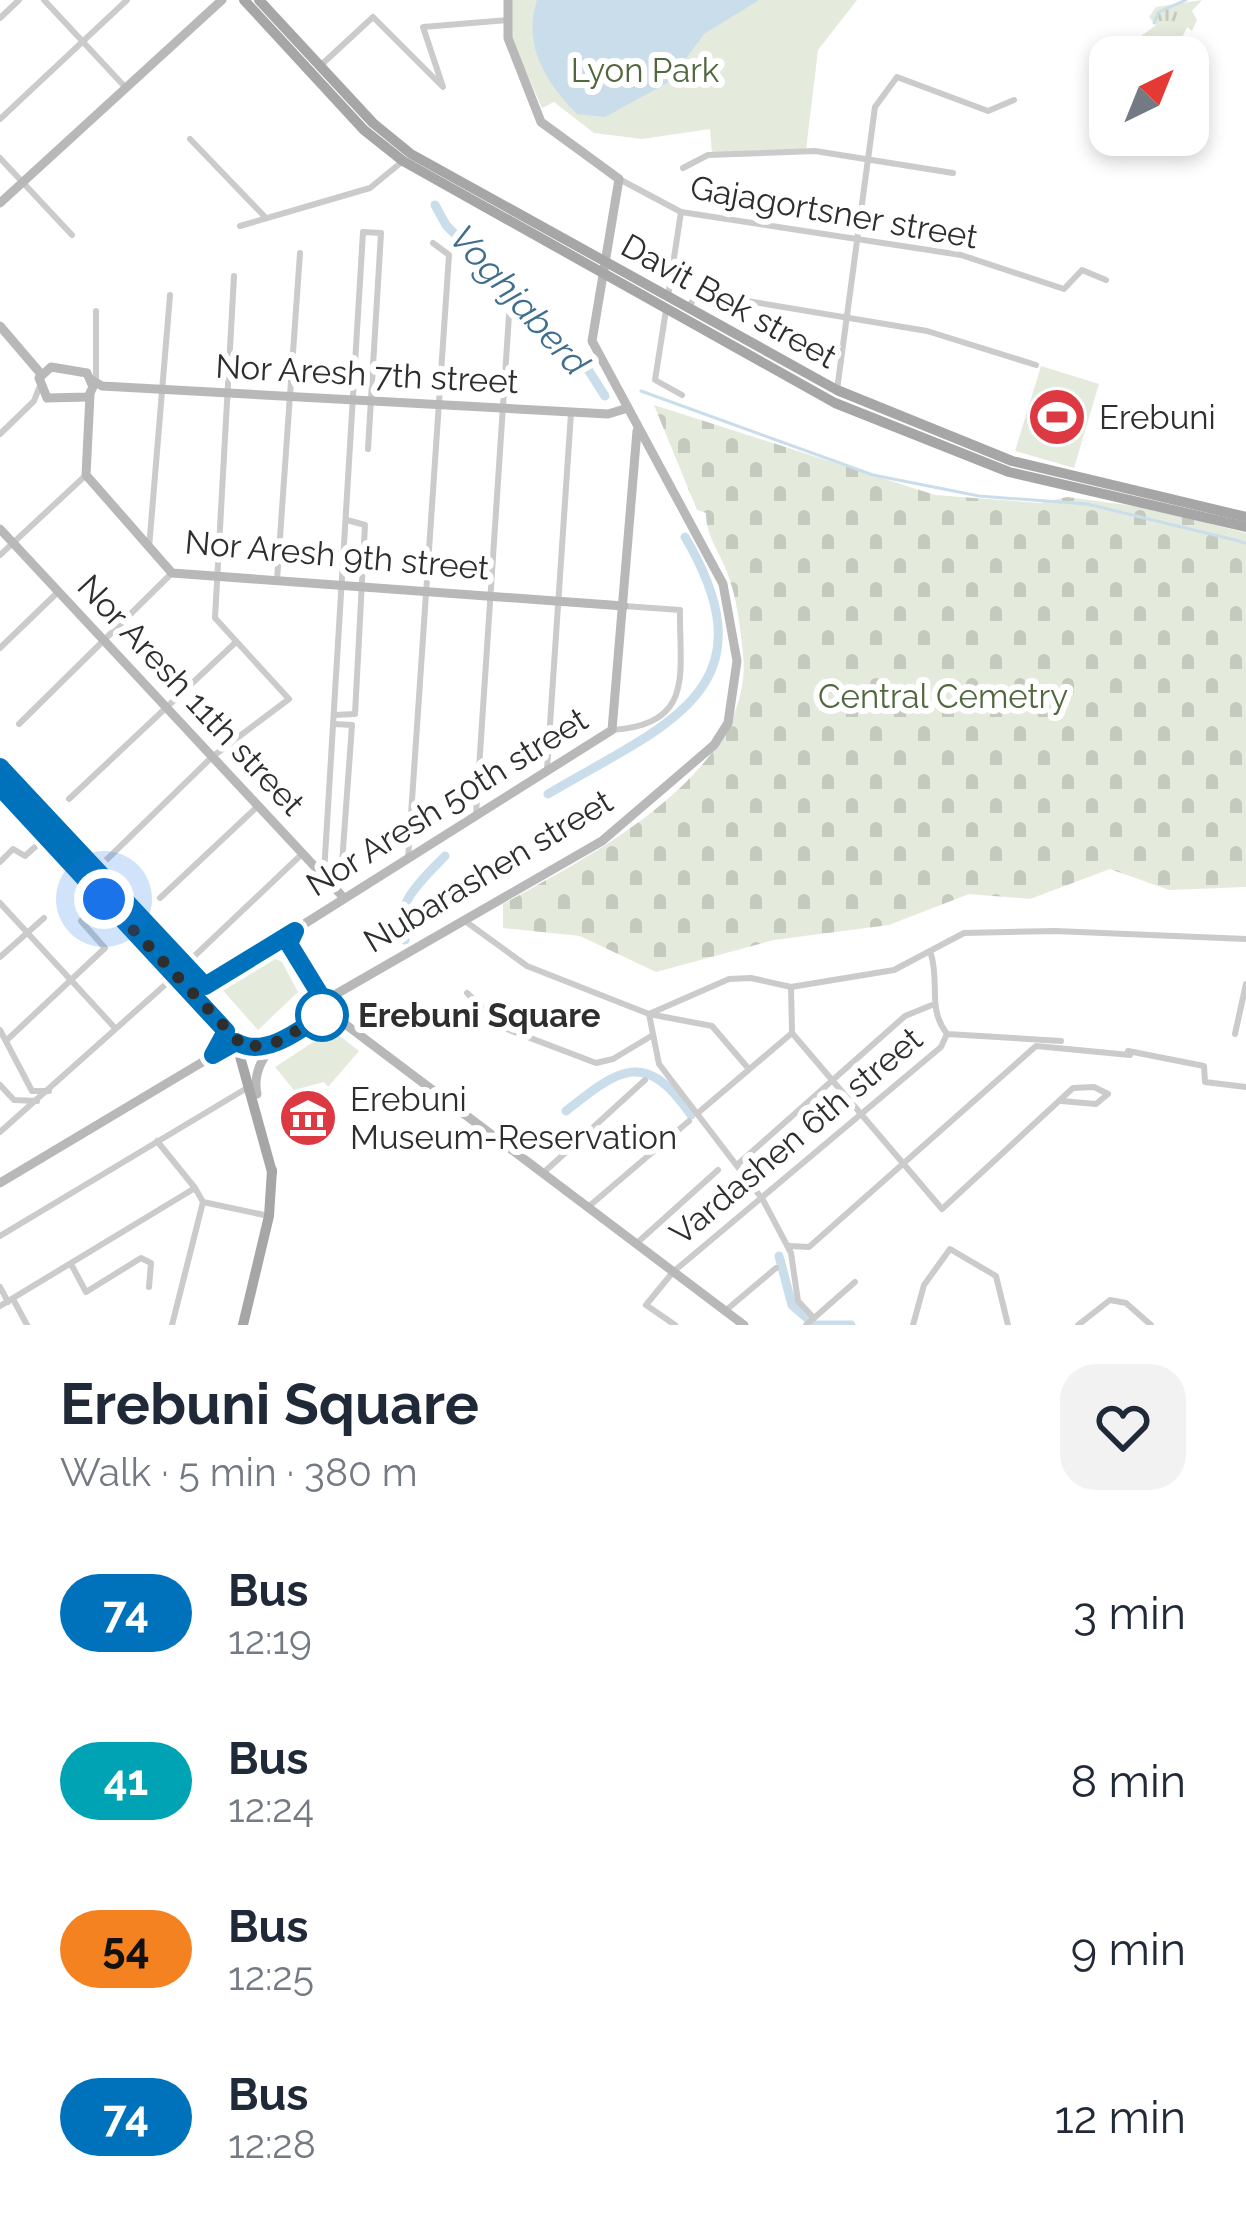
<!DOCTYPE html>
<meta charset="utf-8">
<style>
:root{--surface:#fff;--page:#f2f2f3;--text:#1f2937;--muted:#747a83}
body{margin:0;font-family:Raleway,sans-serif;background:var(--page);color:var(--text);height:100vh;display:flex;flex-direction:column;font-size:45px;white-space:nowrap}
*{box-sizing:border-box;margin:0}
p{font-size:39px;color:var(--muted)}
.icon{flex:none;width:66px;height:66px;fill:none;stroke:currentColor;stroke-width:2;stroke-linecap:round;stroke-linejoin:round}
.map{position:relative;height:1325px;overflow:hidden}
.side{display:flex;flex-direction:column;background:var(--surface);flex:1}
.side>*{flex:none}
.badge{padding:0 24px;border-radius:39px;font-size:42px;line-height:78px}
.needle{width:78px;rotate:43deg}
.tools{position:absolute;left:1089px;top:36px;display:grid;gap:24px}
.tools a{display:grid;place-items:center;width:120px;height:120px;border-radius:24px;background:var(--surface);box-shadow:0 6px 18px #0003;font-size:60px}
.you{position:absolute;width:60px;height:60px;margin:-30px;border:9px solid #fff;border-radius:50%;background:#1a73e8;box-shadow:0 0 0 18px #1a73e833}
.map>.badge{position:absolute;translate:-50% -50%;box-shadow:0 0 0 6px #fff}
.round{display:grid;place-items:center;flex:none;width:126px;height:126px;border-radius:36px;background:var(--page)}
.summary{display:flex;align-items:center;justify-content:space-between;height:204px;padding:0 60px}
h1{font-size:57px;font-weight:700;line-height:90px}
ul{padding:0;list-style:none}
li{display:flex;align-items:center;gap:36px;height:168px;padding:0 60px}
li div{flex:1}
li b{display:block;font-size:45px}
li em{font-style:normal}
li .badge{min-width:132px;font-weight:700;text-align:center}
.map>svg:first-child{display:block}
</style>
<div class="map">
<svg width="1246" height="1325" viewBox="0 0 1246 1325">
<defs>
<pattern id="grass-tufts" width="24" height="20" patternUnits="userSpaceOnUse" patternTransform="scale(3)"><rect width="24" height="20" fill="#e4ebdd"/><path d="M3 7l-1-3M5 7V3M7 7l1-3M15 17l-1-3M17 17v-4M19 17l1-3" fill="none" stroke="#c4cabe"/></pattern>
<pattern id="cemetery-stones" width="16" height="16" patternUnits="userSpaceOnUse" patternTransform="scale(3)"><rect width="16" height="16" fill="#e4ebdd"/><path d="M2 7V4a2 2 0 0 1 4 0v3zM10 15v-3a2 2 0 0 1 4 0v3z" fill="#c4cabe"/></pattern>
</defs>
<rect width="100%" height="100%" fill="#fff"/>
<path fill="url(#grass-tufts)" d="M1202 0 1192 11 1197 20 1192 31 1187 27C1175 60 1142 55 1113 57L1156 25 1149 17 1156 7Z"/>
<path fill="url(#cemetery-stones)" d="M654 405 935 495 1040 503 1067 497 1150 508 1246 533V887L1169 890 1110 869 1030 899 969 894 889 925 774 940 656 972 580 936 503 928V904C590 856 756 772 743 653 740 627 737 597 727 572 719 551 706 536 706 513L697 510Z"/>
<g fill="#e4ebdd">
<polygon points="512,0 857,0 818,50 806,150 712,153 710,129 642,139 594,133 554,102 542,108 511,37"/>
<polygon points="1041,366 1099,384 1074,468 1015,451"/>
<polygon points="271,957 282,962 298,992 258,1030 219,986"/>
<polygon points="332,1030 359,1051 328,1087 324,1082 294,1090 275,1067"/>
</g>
<path fill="#caddea" d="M537 0H759L704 34 669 82 605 117 577 114C546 83 522 44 537 0Z"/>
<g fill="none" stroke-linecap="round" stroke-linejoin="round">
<g stroke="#caddea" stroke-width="3">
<polyline points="1154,23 1159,12 1186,0"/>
<polyline points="641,391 873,475 979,496 1087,504 1239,541"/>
<polyline points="1241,542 1246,543"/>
</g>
<g stroke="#caddea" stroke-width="9">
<polyline points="435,205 446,225 589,371 605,396"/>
<path d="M548 794C664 725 776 691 685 537"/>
<path d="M405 940C390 906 423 879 445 856"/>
<path d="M566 1111C619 1069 645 1048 691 1115"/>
<polyline points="779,1256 792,1305 815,1325"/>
<polyline points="819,1325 851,1325"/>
</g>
<g stroke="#cbcbcb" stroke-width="6">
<polyline points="44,0 126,88"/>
<polyline points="0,18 19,0"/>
<polyline points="320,66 373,17 443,87 423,27 508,20"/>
<polyline points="0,119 127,0"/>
<polyline points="190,139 266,218"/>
<polyline points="0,158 72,235"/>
<polyline points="683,168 708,155 815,151 953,173"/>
<polyline points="619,179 681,212 961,255 1064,289 1082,270 1106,280"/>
<polyline points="240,226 370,188 403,161"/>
<polyline points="668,297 681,212"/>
<polyline points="688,307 699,293 927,331 1036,365"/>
<polyline points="666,310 655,380 682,395"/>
<polyline points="96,311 96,383"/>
<polyline points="837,390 875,107 897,77 988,111 1014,100"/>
<polyline points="0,434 34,401 39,388"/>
<polyline points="149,548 170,295"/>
<polyline points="0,555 85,476"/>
<polyline points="277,580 300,253"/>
<polyline points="0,648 58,592"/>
<polyline points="334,715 355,714 365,525 347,520"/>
<polyline points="19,724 172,573"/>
<path d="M612 730C696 725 679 672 680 610L624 606"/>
<polyline points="547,769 571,413"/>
<polyline points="69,799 236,642"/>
<polyline points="476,814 509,315"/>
<polyline points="408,859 449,255 433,243"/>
<polyline points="0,862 13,849 25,856 46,837"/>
<polyline points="97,869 212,757 289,699 215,618 234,276"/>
<polyline points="324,873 363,232 381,233 368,449"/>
<polyline points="328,881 342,863 352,725 334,724"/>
<polyline points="160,898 258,806"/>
<polyline points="0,903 115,1028"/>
<polyline points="465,921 527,966 649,1014 712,1026 748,1068"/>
<path d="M931 954C940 984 927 1008 947 1034L1061 1041"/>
<polyline points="0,957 44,918"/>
<polyline points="185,965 302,854"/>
<polyline points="791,987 792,1031"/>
<polyline points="467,993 504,1028 596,1063 613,1059 653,1035"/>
<polyline points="649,1014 729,979 751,978 791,987 894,970 964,933 1055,931 1246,939"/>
<polyline points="649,1014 659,1064 763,1200 791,1253 798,1301 813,1317"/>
<polyline points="0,1030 32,1091 49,1091"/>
<polyline points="792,1033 942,1209 1073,1088 1094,1087 1108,1094 1096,1104 1061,1101"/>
<polyline points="1235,1034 1246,984"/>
<polyline points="8,1039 105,948 81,921 103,900"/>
<polyline points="1128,1051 1204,1066 1205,1082 1246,1087"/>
<polyline points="0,1085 14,1100 37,1101"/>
<polyline points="699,1112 792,1033"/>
<polyline points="0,1132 175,976"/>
<polyline points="157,1141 195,1188"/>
<polyline points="738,1164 905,1016 932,1005"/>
<polyline points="542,1174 645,1080"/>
<polyline points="587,1208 689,1121"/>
<polyline points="0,1236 247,1088"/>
<polyline points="638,1242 718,1170"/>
<polyline points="789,1246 809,1247 1036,1046 1130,1055"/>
<polyline points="71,1264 86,1292 141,1258 151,1263 149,1287"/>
<polyline points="0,1287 8,1302"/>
<polyline points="13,1299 27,1325"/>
<polyline points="0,1306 195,1188 203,1202"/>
<polyline points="725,1311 776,1268"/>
<polyline points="172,1325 203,1202 269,1216"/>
<polyline points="675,1325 646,1305 673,1272 941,1047 947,1034"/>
<polyline points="806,1325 855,1282"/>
<polyline points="913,1325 924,1285 950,1249 996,1276 1008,1325"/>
<polyline points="1078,1325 1110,1300 1126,1303 1151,1325"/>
</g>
<g stroke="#b8b8b8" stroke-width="9">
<polyline points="0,203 222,0"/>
<polyline points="0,326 41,374"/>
<polygon points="51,367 87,373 93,387 88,397 47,398 39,378"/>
<polyline points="92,380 102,386 608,414 628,408"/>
<polyline points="90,395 86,475 172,573 624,606"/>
<polyline points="0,529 344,898"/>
<polyline points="289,944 337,1018 744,1325"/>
<polyline points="201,989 612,730 637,431"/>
<polyline points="324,1001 602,841 714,745 728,723 737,661 723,584 592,341 619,179 541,122 508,38 508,0"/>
<path d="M257 1094C248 1053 299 1015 337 1018"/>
<polyline points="0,1183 236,1042 256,1049 280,1041"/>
</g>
<g stroke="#a6a6a6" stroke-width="10">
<polyline points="244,0 364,130 403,161 835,403 1009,472 1246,527"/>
<polyline points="259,0 373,123 411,154 837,390 1012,461 1246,517"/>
<polyline points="0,767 205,986"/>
<polyline points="0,787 236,1042 272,1172"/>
<polyline points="243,1325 269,1216 272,1170"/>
</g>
</g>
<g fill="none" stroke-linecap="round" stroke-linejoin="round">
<g stroke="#fff" stroke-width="27">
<path id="line" d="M0 767 205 986 295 931 289 944 324 1001 322 1015C299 1031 264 1058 236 1042L213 1055 226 1031 0 787"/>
</g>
<use href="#line" stroke="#0072bc" stroke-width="18"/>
<polyline stroke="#2e2e2e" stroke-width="12" stroke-dasharray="0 21.6" points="104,899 245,1048 280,1041 322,1015"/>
</g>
<defs>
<g id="stadium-disc" transform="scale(3)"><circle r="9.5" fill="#dd3943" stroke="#fff"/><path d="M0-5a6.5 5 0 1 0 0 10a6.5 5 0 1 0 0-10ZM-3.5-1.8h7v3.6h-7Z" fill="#fff"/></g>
<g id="museum-disc" transform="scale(3)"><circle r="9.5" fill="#dd3943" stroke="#fff"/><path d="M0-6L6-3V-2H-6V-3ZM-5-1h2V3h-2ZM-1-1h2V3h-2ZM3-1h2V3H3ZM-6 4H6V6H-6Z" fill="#fff"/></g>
</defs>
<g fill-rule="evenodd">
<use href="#stadium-disc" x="1057" y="417"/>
<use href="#museum-disc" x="308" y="1118"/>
</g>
<circle fill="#fff" stroke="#0072bc" stroke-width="6" cx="322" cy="1015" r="24"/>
<g text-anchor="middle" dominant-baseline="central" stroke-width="12" stroke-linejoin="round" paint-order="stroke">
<g font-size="33" fill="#51683e" stroke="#fff">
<text x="645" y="70">Lyon Park</text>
<text x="943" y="696">Central Cemetry</text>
</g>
<g font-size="33" fill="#2e2e2e" stroke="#fff">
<text transform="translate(834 212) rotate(10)">Gajagortsner street</text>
<text transform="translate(729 301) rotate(29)">Davit Bek street</text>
<text transform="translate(367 374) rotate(3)">Nor Aresh 7th street</text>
<text transform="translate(337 555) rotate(5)">Nor Aresh 9th street</text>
<text transform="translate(191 695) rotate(47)">Nor Aresh 11th street</text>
<text transform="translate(447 802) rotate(-32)">Nor Aresh 50th street</text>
<text transform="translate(488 871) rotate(-31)">Nubarashen street</text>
<text transform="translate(796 1136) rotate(-40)">Vardashen 6th street</text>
</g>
<g font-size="33" fill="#2e2e2e" stroke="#fff" text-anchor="start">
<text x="1099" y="417">Erebuni</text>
<text x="350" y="1099">Erebuni<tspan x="350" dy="38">Museum-Reservation</tspan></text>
</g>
<g font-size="33" font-weight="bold" fill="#2e2e2e" stroke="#fff" text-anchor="start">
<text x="358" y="1015">Erebuni Square</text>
</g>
<g font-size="36" font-style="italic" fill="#406e8d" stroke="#fff">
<text transform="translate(520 300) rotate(48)">Voghjaberd</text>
</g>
</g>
</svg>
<div class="tools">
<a><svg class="needle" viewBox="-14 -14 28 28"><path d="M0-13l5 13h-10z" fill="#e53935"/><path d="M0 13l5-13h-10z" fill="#747a83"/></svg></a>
</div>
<div class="you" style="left:104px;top:899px"></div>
</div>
<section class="side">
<div class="summary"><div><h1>Erebuni Square</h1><p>Walk · 5 min · 380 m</p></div><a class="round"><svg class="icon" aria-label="heart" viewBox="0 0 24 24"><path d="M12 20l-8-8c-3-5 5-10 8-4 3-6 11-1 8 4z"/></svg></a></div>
<ul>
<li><span class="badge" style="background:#0072bc;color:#fff">74</span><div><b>Bus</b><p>12:19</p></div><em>3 min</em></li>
<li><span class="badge" style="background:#00a3b4;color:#fff">41</span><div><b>Bus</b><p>12:24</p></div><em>8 min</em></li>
<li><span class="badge" style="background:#f58220;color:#111">54</span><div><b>Bus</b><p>12:25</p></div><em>9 min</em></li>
<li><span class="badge" style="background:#0072bc;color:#fff">74</span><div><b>Bus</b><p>12:28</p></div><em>12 min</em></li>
</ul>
</section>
